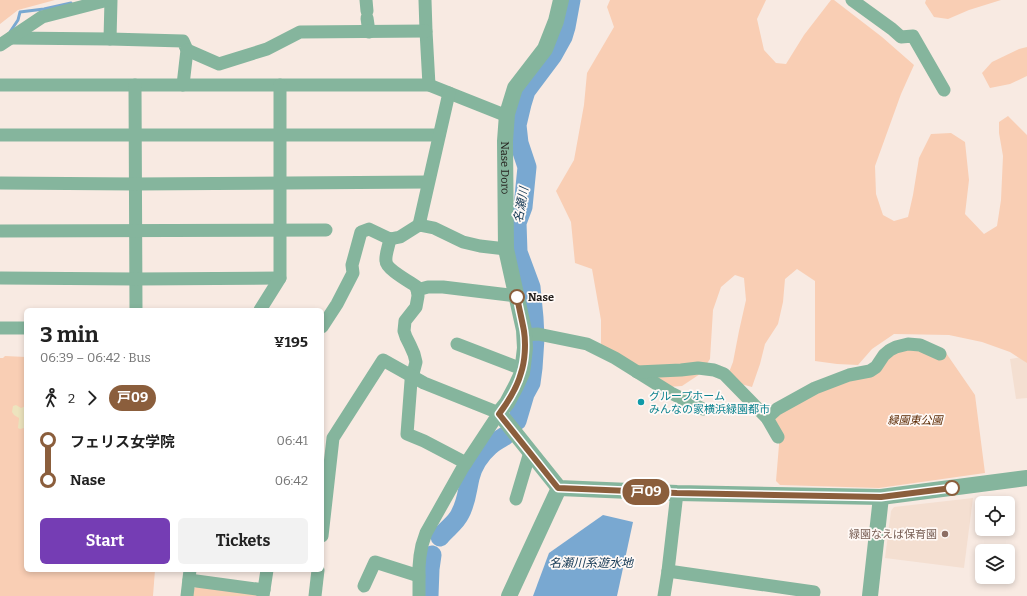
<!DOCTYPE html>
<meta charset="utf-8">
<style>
:root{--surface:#fff;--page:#f2f2f2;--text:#222;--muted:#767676;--accent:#753db4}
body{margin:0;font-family:Bitter,"Noto Sans JP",serif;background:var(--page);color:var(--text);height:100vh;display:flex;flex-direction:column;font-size:15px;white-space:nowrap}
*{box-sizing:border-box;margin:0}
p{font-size:13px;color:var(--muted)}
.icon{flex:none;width:22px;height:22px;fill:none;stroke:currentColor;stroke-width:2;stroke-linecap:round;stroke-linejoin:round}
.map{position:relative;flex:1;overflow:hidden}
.side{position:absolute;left:24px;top:308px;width:300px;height:264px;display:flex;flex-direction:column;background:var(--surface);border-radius:6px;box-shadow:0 2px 6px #0003}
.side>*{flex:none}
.badge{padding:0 8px;border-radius:13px;font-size:14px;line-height:26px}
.buttons{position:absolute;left:975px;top:496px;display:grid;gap:8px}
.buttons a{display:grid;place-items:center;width:40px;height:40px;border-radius:6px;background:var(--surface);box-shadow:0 2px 6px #0003;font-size:20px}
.map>.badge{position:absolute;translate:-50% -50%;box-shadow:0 0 0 2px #fff}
.legs{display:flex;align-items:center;gap:6px;height:44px;padding:0 16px;font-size:13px}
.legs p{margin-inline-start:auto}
.headline{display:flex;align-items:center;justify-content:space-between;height:68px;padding:0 16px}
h1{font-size:22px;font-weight:700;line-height:30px}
.cta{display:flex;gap:8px;margin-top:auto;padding:8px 16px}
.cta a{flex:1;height:46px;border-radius:6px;background:var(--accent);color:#fff;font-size:16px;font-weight:700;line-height:46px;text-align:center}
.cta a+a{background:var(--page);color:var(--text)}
ul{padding:0 16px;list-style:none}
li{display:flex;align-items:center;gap:14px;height:40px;font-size:15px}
li i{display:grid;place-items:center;width:6px;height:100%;margin:0 5px;background:currentColor}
li i::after{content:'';width:10px;height:10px;margin:-5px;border:3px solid;border-radius:50%;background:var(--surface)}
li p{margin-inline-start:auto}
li:first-child i{background:linear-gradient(#0000 50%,currentColor 0)}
li:last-child i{background:linear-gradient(currentColor 50%,#0000 0)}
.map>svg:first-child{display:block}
</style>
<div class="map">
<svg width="1027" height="596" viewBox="0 0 1027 596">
<rect width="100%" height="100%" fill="#f8eae2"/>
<g fill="#f4dfd1">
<polygon points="1022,357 1027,357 1027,398 1016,399 1010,359"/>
<polygon points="973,498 964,568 885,558 891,511 894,507"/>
</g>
<g fill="#f9ceb4">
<polygon points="0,0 55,0 18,10 0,24"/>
<polygon points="610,0 766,0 757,19 764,50 776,63 786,64 804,35 831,0 834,0 882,37 914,65 901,94 875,166 876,194 883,215 894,221 908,217 913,195 919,158 931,134 951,133 965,142 969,180 965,214 984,234 997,226 1001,200 1003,156 999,133 999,122 1008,116 1027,135 1027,363 1010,352 982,342 949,335 894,334 872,349 858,365 837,364 815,361 815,281 797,269 785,279 783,302 778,324 765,344 760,364 752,387 726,380 733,362 739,331 746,300 744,278 735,275 721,287 713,310 710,359 700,374 682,386 668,387 601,345 601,320 592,269 575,263 571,222 556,191 574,160 584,105 587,73 614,27 607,7"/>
<polygon points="926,0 1001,0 969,10 948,19 934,17 925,3"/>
<polygon points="1027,47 1027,76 1010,84 990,88 982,73 992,62 1019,49"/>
<polygon points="897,349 946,353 975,395 985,473 879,488 780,485 776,481 780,433 774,419 775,414 849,377"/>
<polygon points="5,356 26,357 26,570 155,570 153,596 0,596 0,358 3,358"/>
<polygon points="199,585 256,593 259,596 193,596 193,589"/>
</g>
<polygon fill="#ede4be" points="16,405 21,408 26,406 26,430 24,428 20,429 18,428 19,418 14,415 12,412 13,406"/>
<polygon fill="#79a8d1" points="603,515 633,522 617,596 533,596 549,553"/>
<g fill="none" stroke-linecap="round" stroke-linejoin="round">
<polyline stroke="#79a8d1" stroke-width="3" points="10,32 18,20 20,12 44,9 71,3"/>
<g stroke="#79a8d1" stroke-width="19">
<polyline points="517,421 525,394 531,383 533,368 535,338 534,318 531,287 518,252 517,223 523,207 527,167 519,143 517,125 522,104 526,91 553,55 563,37 566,27 571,0"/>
<path d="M440 537C446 529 456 523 460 514 467 501 467 491 470 478 473 466 481 454 490 446 494 442 500 439 505 436"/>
<polyline points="429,596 430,569 432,555"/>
</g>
<g stroke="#85b59d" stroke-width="13">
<polyline points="366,0 367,11"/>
<polyline points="425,0 426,31 429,85"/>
<polyline points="852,0 892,29 901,37 913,36 944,90"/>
<polyline points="367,18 369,32"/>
<polyline points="11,38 110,39 183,41 187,50 183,85"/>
<polyline points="110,39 111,0"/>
<polyline points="0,45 42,17 108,0"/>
<polyline points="187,50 219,64 267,49 300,32 426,31"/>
<polyline points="0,85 429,85 507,116"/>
<polyline points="135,85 136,310"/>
<polyline points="0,135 439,135"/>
<polyline points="0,183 135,184 428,182"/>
<polyline points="419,225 449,93"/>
<polyline points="0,231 326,230"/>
<path d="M390 239C389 245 385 255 386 261 386 269 410 282 417 287L418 296 416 307 405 321 404 331 406 337 410 345 414 354 416 362 411 381 407 434 424 441 466 463"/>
<polyline points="0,278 136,279 280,278"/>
<polyline points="417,290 428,287 443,287 517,296"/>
<polyline points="260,310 280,278 280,85"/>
<polyline points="322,327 337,304 353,273 352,265 361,232 369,229 390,239 400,237 419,225 434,228 463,242 480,246 506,249"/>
<polyline points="0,328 26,328"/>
<polyline points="524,335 538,334 587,344 615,358 671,393 703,409"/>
<polyline points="457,344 522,369"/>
<polyline points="637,372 681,370 698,368 714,370 724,374 767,418 778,437"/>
<polyline points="767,418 777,409 815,388 849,375 870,371 876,367 884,355 890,350 896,347 908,344 920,345 940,354"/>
<polyline points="516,499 530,452"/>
<polyline points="322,536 333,438 383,360 424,383 499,413 462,469 426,533 422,545 420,556 419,567 419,596"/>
<polyline points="668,571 814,592 813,596"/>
<polyline points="189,580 264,590"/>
<polyline points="364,586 375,562 419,576"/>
<polyline points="187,596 190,570"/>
<polyline points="263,596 267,570"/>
<polyline points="315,596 318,570"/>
<polyline points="664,596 668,571 677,493"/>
</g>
<g stroke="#85b59d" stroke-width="16">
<path id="s1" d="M561 0 556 21 545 49 515 88 507 114 505 141 506 249 524 330 525 348 522 373 516 386 507 403 499 413 559 488 677 493 881 497 1027 478"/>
<polyline points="509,596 559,488"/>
<polyline points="870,596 881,497"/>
</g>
</g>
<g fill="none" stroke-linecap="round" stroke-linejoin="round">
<g stroke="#fff" stroke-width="9">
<path id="line-1" d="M517 297C519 308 522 320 524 331 526 344 525 361 521 373 517 388 508 402 499 414L558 488 677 493 881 497 952 488"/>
</g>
<use href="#line-1" stroke="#8b5e3c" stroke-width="6"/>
</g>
<g fill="#fff" stroke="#8b5e3c" stroke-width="2">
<circle cx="517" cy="297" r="7"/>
<circle cx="952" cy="488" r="7"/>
</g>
<circle fill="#0f9aa8" stroke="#fff9f6" stroke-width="1.5" cx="641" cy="402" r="4"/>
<circle fill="#8d6e63" stroke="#fff9f6" stroke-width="1.5" cx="945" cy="534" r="4"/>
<g text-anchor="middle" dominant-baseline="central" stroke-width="3.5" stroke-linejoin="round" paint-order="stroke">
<g font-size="11" fill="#231e1b" stroke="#fff9f6">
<text stroke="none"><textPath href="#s1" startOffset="182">Nase Doro</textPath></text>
</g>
<g font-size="11" font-weight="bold" fill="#231e1b" stroke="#fff9f6" text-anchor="start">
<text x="528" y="297">Nase</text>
</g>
<g font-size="11" fill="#0d838f" stroke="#fff9f6" text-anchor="start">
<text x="649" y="396">グループホーム<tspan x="649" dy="13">みんなの家横浜緑園都市</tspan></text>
</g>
<g font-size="11" font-style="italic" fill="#5b2902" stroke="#fff9f6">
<text x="915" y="420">緑園東公園</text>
</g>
<g font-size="11" fill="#785e54" stroke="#fff9f6" text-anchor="end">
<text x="937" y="534">緑園なえば保育園</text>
</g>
<g font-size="12" font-style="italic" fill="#143854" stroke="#fff9f6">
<text transform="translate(521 205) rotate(-80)">名瀬川</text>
<text x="591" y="563">名瀬川系遊水地</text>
</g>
</g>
</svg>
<div class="buttons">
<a><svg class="icon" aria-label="locate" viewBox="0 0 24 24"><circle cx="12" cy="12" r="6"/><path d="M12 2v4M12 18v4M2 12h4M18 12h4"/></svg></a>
<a><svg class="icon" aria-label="layers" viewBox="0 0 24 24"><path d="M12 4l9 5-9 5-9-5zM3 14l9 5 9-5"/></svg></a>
</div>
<b class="badge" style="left:646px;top:492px;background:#8b5e3c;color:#fff">戸09</b>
<section class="side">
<div class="headline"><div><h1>3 min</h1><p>06:39 – 06:42 · Bus</p></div><b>¥195</b></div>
<div class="legs"><svg class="icon" aria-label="walk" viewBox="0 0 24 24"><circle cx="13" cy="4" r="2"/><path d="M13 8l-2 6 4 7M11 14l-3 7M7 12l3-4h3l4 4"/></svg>2<svg class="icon" aria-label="forward" viewBox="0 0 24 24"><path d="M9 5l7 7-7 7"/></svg><b class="badge" style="background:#8b5e3c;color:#fff">戸09</b></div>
<ul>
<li><i style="color:#8b5e3c"></i><b>フェリス女学院</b><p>06:41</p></li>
<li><i style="color:#8b5e3c"></i><b>Nase</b><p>06:42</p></li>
</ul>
<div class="cta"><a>Start</a><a>Tickets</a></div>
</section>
</div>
